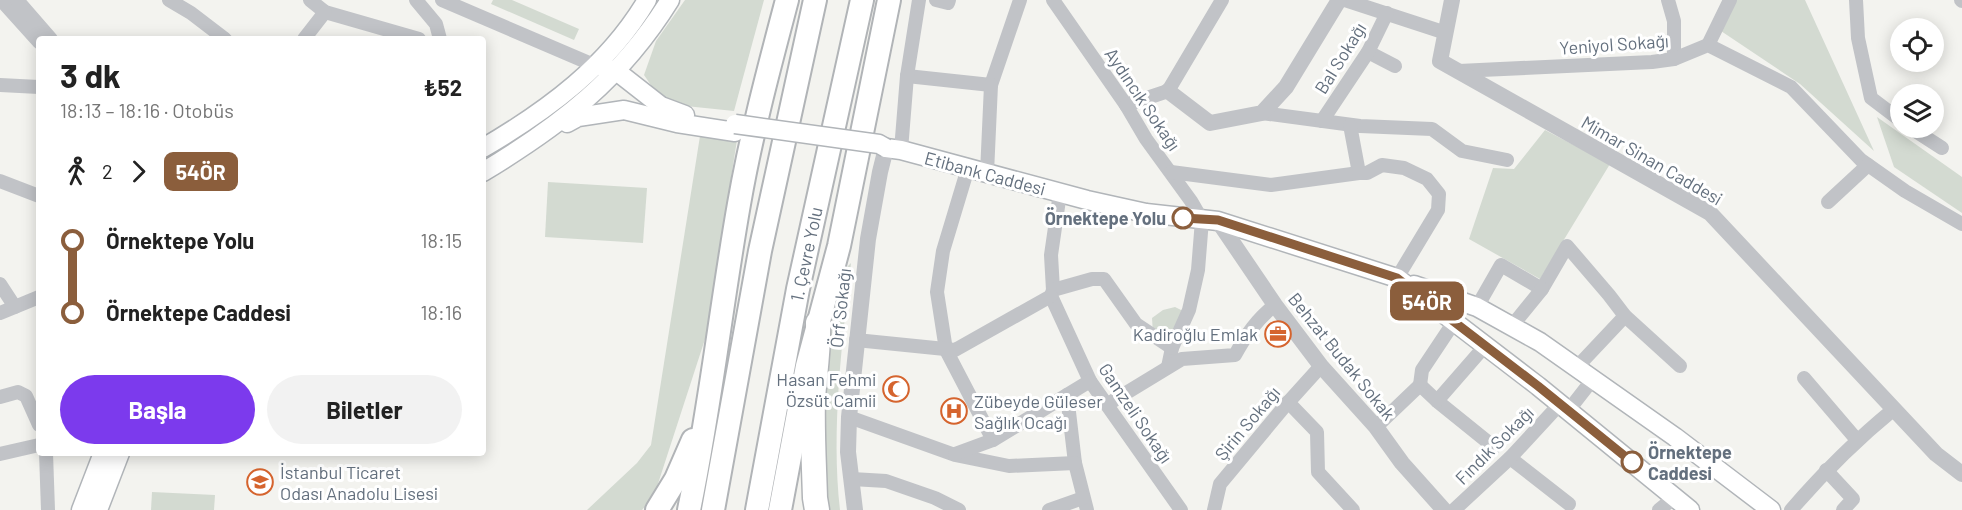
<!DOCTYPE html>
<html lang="tr">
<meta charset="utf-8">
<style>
:root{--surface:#fff;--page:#f2f2f2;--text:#222;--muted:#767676;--accent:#7c3aed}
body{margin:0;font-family:Barlow,sans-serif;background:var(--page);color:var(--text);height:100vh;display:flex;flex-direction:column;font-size:22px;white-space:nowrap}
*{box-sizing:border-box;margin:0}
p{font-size:20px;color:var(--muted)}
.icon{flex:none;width:33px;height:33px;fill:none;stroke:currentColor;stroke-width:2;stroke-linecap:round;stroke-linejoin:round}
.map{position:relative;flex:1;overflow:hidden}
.details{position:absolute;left:36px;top:36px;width:450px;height:420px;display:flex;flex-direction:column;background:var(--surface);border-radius:6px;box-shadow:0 3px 15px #0003}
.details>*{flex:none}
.badge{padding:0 12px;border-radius:9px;font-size:21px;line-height:39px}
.tools{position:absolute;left:1890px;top:18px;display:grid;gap:12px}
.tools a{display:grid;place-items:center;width:54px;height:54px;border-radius:50%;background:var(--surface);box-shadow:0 3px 15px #0003;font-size:30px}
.map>.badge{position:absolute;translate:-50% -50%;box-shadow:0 0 0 3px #fff}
.legs{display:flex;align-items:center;gap:9px;height:66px;padding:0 24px;font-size:20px}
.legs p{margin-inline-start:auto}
.headline{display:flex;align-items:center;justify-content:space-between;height:102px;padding:0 24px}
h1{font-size:33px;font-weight:700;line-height:45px}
.cta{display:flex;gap:12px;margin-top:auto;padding:12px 24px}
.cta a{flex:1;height:69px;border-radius:36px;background:var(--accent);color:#fff;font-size:24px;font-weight:700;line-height:69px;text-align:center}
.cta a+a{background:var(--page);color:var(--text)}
ul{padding:0 24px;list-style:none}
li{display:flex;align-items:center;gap:21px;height:72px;font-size:22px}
li i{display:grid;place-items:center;width:9px;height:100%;margin:0 8px;background:currentColor}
li i::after{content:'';width:15px;height:15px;margin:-8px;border:4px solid;border-radius:50%;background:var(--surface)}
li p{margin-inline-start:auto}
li:first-child i{background:linear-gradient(#0000 50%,currentColor 0)}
li:last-child i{background:linear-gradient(currentColor 50%,#0000 0)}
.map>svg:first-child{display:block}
</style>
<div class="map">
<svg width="1962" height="510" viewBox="0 0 1962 510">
<rect width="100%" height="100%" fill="#f3f3ef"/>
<g fill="#d3dad1">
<polygon points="493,0 512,0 579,29 574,40 491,4"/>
<polygon points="685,0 764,0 734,111 676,105 659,97 644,75 656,41"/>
<polygon points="1730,0 1805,0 1874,151 1800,84 1721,31"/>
<polygon points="1877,117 1962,177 1962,213 1894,167"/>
<polygon points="1545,130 1610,164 1540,279 1469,239 1493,168 1514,169"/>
<polygon points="700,136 737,140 706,336 654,496 642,510 587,510 637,463 651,445"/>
<polygon points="548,182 647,188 643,243 545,237"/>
<path d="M851 263C842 344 831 428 840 510H828C822 466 822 420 825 376 827 339 838 303 847 267Z"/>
<polygon points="1175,307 1185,312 1173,339 1153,335 1152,318 1163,310"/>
<polygon points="152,492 215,495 214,510 151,510"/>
</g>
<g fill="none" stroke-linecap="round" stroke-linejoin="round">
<g stroke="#b1b5b9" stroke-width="21">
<g id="secondary">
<polyline points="604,68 615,70 661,106 685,115"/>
<polyline points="567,123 578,117 624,110 677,123 735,132"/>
<path d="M483 148C548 110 608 66 647 0"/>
<polyline points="886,148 901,150 1087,200 1146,213 1218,221 1397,278 1538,386 1690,510"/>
<path d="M483 172C561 125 621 79 670 0"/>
<polyline points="1414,285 1477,307 1540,342 1675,437 1771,510"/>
<polyline points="81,510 103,453"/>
<polyline points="98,510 120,453"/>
</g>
</g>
<g stroke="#b1b4b7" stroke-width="26">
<g id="trunk">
<polyline points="657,510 676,479 693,440"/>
<path d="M689 510C710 409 721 306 739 204 751 135 769 68 787 0"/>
<polyline points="713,510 760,251 815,0"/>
<polyline points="757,510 798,289 862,0"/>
<polyline points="780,510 807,366 839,246 889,0"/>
</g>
</g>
<g stroke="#b1b4b7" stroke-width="27">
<path id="motorway" d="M817 510 815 498C814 464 812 431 813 398 815 373 819 348 818 323"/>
</g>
<g stroke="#c1c3c7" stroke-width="14">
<polyline points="1,0 39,42"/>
<polyline points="17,0 51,39"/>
<polyline points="169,0 191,13 225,39"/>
<polyline points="310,0 325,12 419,39"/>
<polyline points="416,0 436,24 440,39"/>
<polyline points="442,0 596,66"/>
<polyline points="936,0 948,3 949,0"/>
<polyline points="1053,0 1126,105 1146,139 1191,201 1202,220 1198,270 1189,310 1172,348 1168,367"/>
<polyline points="1345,0 1446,33"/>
<polyline points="1668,0 1674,21 1674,59"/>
<polyline points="1856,0 1858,38 1871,98 1900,120"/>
<polyline points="1961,0 1962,1"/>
<polyline points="304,39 325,12"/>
<polyline points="1708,45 1730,0"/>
<polyline points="1368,52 1395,66"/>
<polyline points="1459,71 1652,62 1674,59 1708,45 1791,87 1861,160 1905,191 1962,224"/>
<polyline points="907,76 991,85 1020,0"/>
<polyline points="0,85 39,87"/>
<polyline points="1126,105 1168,91 1222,0"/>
<polyline points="1262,113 1360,126 1432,129 1462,151 1507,160"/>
<polyline points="1322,121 1368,52 1387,13"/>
<polyline points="1911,128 1942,148"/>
<polyline points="901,150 907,76 919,0"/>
<polyline points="968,168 943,251 937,292 946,350 993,440"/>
<polyline points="1171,172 1271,185 1359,173 1350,125"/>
<polyline points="987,173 991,85"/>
<polyline points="1359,173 1367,173 1382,165 1404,168 1427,179 1439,194 1438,210 1397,278"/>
<polyline points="0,181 39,196"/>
<polyline points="1060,193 1051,255 1053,290 1051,296 1090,381 1181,510"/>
<polyline points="1828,202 1868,165"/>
<polyline points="0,284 15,307"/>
<polyline points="1053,290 1092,279 1104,279 1136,324 1172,348"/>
<polyline points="1477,307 1501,265 1542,289 1567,246 1609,295 1625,316 1680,366"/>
<polyline points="0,313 39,297"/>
<polyline points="1512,326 1542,289"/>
<polyline points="856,340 955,350 1051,296"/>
<polyline points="1577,367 1625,316"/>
<polyline points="1804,378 1857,440"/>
<polyline points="1420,385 1437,401 1494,447"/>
<polyline points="1420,385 1422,370 1454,322"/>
<polyline points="1067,395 1075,463 1087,510"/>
<polyline points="0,397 18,392 26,396 39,425"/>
<polyline points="1437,401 1485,346"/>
<polyline points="1288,402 1317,432 1318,472 1353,510"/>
<path d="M1108 404 1182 359 1235 355C1246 335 1257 319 1275 305"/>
<polyline points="1568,411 1593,379"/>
<polyline points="849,417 955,455 1009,466 1075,463"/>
<polyline points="1376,427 1420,385"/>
<polyline points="46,453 48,510"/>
<polyline points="0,454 39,445"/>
<polyline points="955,454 993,440 1090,381"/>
<polyline points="1510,458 1569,504"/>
<polyline points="1826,470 1853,499 1843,510"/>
<polyline points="852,479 886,481 935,498 959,510"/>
<polyline points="1049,510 1083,498"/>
<polyline points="1214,510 1220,484 1284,407 1321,366"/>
<polyline points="1454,510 1510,458 1559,405"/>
<polyline points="1659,510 1675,497"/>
<path d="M1791 510C1823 473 1856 440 1894 409"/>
</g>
<g stroke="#c1c3c7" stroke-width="16">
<polyline points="1452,0 1440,61 1710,213 1936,454 1962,474"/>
<polyline points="1168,91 1210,123 1262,113 1286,87 1339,0"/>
<polyline points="1218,221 1275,305 1321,366 1376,427 1402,463 1444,510"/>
<polyline points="855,510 848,452 849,417 868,239 880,172 886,148"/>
</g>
<use href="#secondary" stroke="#fff" stroke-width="18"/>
<use href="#trunk" stroke="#fff" stroke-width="22"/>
<use href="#motorway" stroke="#fff" stroke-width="24"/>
<g stroke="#b1b5b9" stroke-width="21" stroke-linecap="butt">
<polyline id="secondary-bridge" points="735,124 879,144 886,148"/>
</g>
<use href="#secondary-bridge" stroke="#fff" stroke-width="18"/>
</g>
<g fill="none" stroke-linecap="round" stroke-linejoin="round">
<g stroke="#fff" stroke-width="14">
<polyline id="line-1" points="1183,218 1218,220 1397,278 1538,386 1632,462"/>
</g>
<use href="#line-1" stroke="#8b5e3c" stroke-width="9"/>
</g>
<defs>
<g id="office-ring" transform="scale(1.35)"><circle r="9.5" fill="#fff" stroke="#d5642e" stroke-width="1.5"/><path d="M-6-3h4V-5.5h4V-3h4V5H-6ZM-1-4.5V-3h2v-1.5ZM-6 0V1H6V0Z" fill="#d5642e"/></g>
<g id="mosque-ring" transform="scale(1.35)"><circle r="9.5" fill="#fff" stroke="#d5642e" stroke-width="1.5"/><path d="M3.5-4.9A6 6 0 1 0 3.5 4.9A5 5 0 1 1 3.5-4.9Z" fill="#d5642e"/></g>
<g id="hospital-ring" transform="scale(1.35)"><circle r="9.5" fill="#fff" stroke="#d5642e" stroke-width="1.5"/><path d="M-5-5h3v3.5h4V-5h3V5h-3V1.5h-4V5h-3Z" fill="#d5642e"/></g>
<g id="university-ring" transform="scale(1.35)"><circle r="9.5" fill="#fff" stroke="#d5642e" stroke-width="1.5"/><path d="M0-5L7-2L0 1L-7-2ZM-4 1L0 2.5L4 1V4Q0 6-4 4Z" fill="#d5642e"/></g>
</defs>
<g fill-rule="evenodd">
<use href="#office-ring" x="1278" y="334"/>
<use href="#mosque-ring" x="896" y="389"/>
<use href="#hospital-ring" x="954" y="411"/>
<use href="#university-ring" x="260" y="482"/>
</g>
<g fill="#fff" stroke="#8b5e3c" stroke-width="3">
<circle cx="1183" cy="218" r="10"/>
<circle cx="1632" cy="462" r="10"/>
</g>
<g text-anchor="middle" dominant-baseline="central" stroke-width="6" stroke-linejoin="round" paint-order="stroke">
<g font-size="18" fill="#64707e" stroke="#fff">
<text transform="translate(1614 44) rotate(-4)">Yeniyol Sokağı</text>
<text transform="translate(1340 58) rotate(-58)">Bal Sokağı</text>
<text transform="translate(1143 99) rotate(56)">Aydıncık Sokağı</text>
<text transform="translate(1652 160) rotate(30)">Mimar Sinan Caddesi</text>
<text transform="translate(985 173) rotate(15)">Etibank Caddesi</text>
<text transform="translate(806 254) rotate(-78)">1. Çevre Yolu</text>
<text transform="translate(840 308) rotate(-84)">Örf Sokağı</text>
<text transform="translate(1342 356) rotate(51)">Behzat Budak Sokak</text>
<text transform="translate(1136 413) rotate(56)">Gamzeli Sokağı</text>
<text transform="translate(1247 423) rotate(-50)">Şirin Sokağı</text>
<text transform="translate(1494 445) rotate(-45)">Fındık Sokağı</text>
</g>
<g font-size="18" font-weight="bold" fill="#64707e" stroke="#fff" text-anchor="end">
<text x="1166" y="218">Örnektepe Yolu</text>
<text x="1648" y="452" text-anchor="start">Örnektepe<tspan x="1648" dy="21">Caddesi</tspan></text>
</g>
<g font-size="18" fill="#64707e" stroke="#fff" text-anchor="end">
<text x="1258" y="334">Kadiroğlu Emlak</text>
<text x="876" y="379">Hasan Fehmi<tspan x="876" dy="21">Özsüt Camii</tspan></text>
<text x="974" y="401" text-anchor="start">Zübeyde Güleser<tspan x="974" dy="21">Sağlık Ocağı</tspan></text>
<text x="280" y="472" text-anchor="start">İstanbul Ticaret<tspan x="280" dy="21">Odası Anadolu Lisesi</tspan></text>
</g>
</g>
</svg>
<div class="tools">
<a><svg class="icon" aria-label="locate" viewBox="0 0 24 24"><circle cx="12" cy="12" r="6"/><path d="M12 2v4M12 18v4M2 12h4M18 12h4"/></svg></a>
<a><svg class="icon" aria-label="layers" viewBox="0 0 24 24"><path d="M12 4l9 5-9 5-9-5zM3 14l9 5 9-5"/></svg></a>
</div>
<b class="badge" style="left:1427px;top:301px;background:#8b5e3c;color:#fff">54ÖR</b>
<section class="details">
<div class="headline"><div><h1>3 dk</h1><p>18:13 – 18:16 · Otobüs</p></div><b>₺52</b></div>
<div class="legs"><svg class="icon" aria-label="walk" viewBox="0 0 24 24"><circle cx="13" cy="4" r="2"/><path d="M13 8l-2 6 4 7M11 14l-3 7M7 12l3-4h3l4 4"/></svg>2<svg class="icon" aria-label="forward" viewBox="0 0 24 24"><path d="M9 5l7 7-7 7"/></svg><b class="badge" style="background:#8b5e3c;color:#fff">54ÖR</b></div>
<ul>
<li><i style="color:#8b5e3c"></i><b>Örnektepe Yolu</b><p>18:15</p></li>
<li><i style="color:#8b5e3c"></i><b>Örnektepe Caddesi</b><p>18:16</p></li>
</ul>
<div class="cta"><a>Başla</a><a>Biletler</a></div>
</section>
</div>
